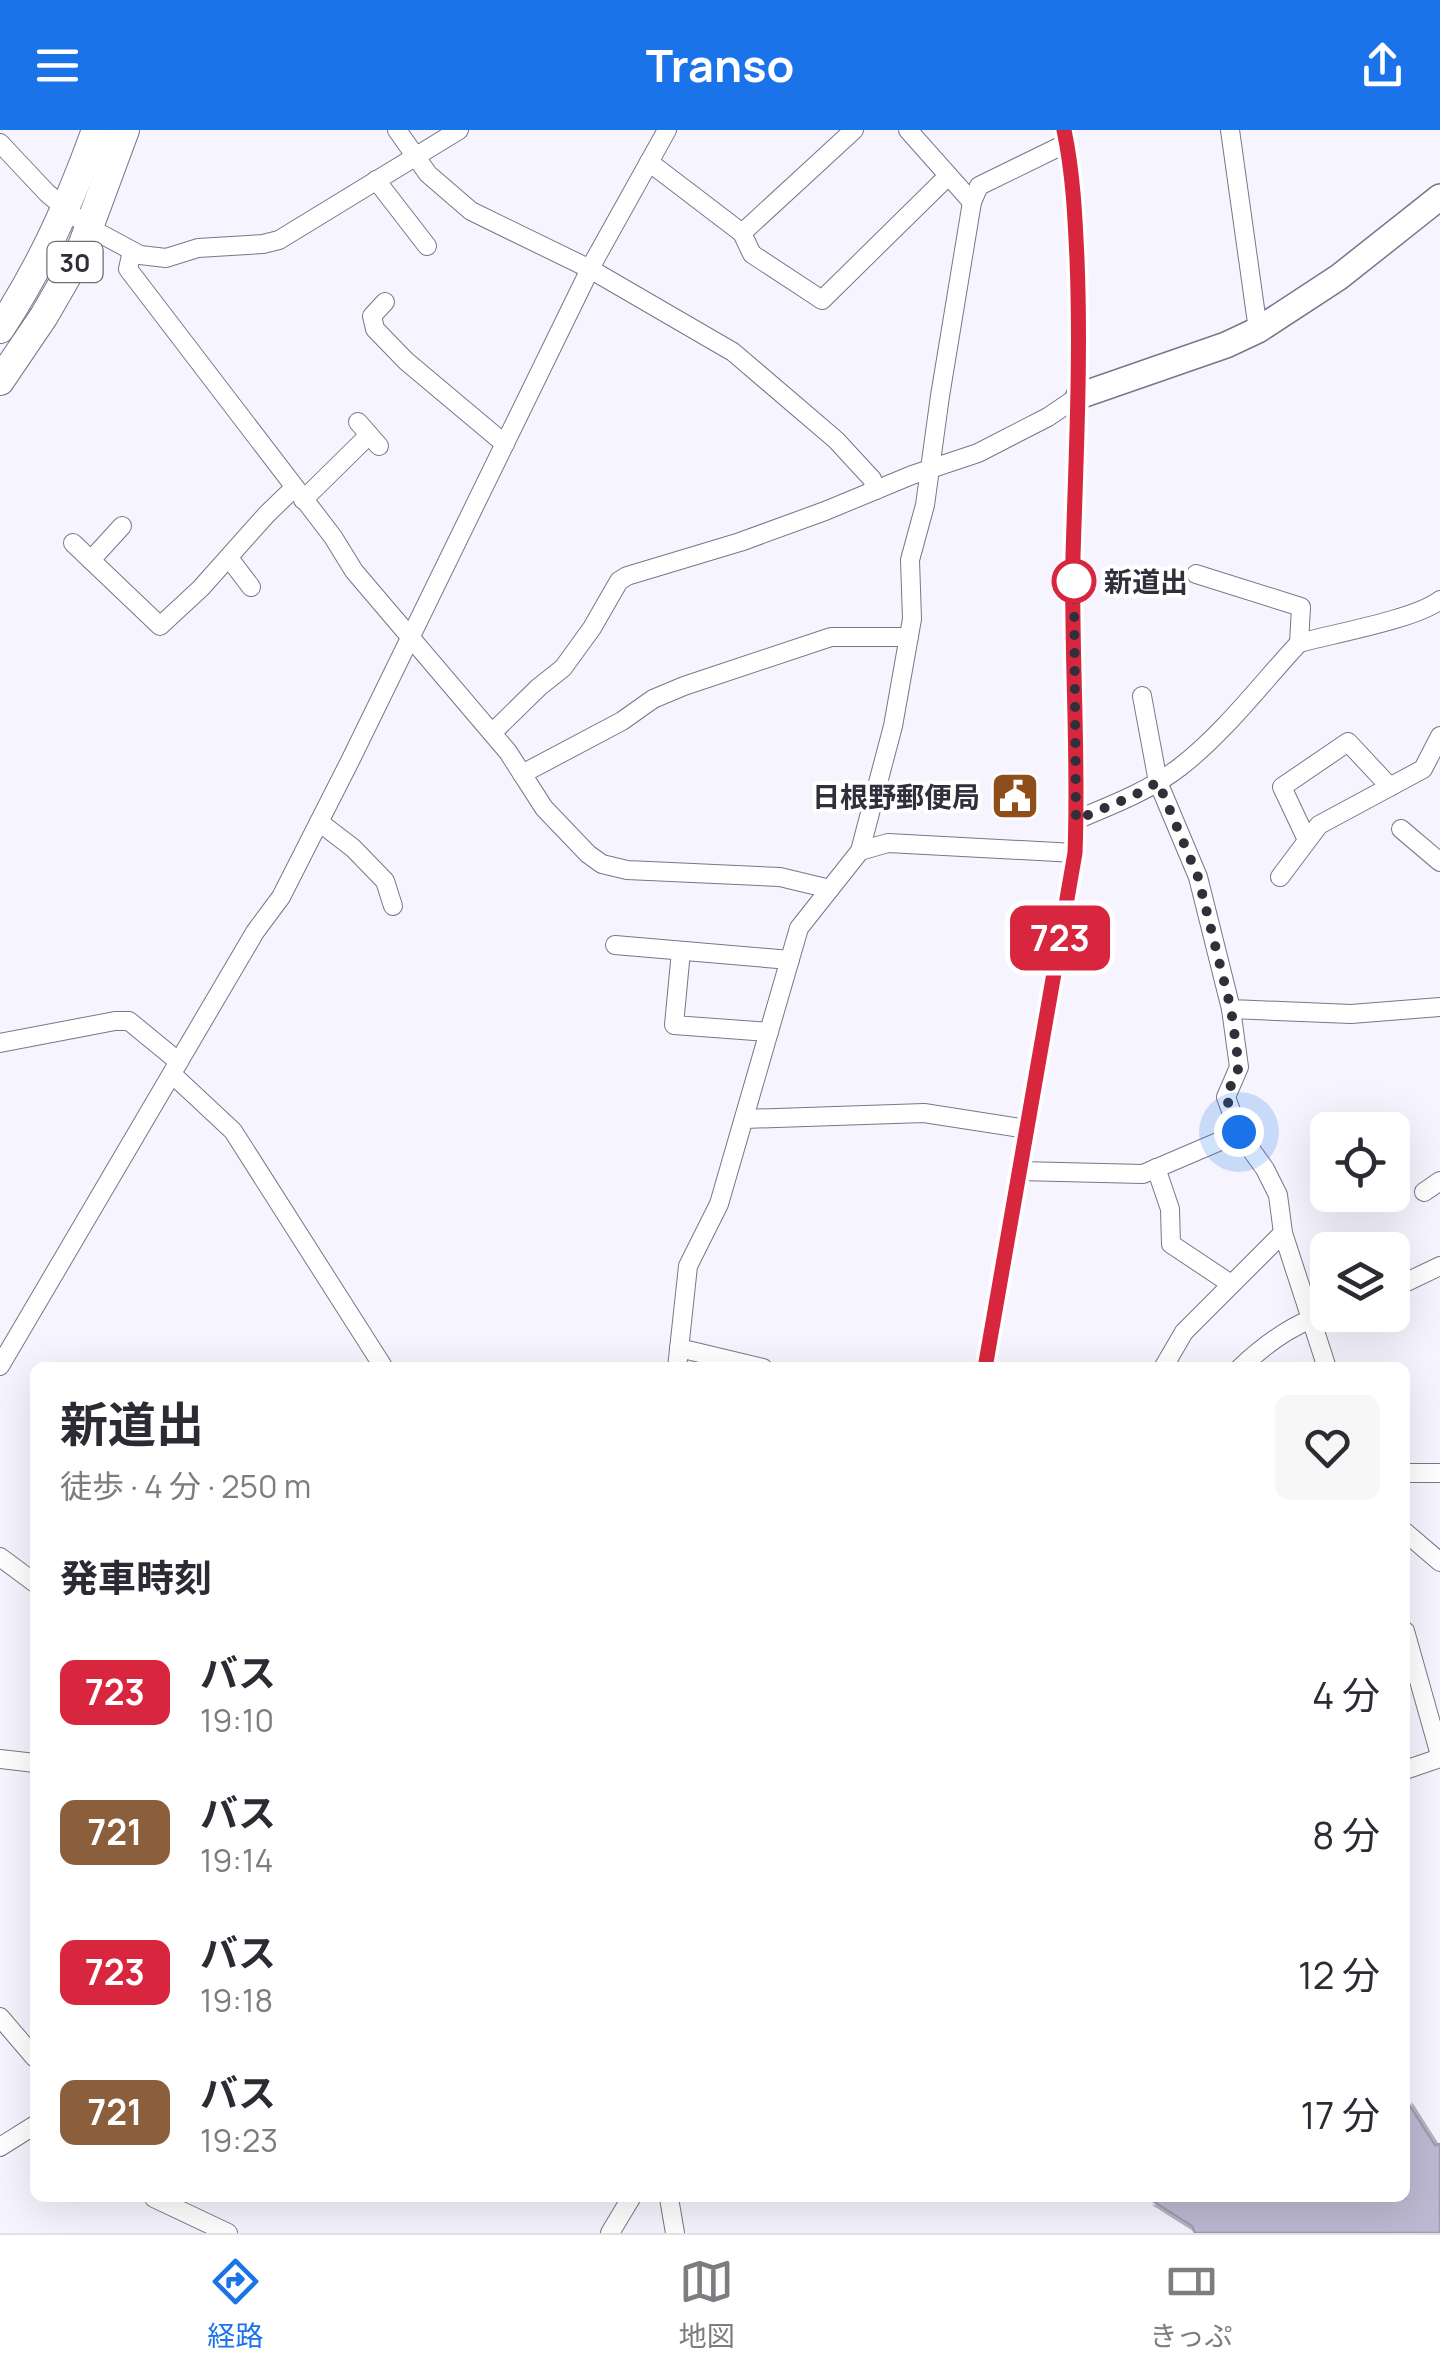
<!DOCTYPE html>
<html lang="ja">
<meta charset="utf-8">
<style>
:root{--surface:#fff;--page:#f7f7f7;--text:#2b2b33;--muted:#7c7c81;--line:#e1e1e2;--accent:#1a73e8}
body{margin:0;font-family:Manrope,"Noto Sans JP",sans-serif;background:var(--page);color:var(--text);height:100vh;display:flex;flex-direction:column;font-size:38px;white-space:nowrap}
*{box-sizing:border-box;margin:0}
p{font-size:32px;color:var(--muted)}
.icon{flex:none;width:55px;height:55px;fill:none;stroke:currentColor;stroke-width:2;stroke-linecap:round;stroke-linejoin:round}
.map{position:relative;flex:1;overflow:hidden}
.drawer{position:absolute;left:30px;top:1232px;width:1380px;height:840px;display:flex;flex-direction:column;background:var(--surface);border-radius:15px;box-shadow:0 10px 40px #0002}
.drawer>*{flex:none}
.badge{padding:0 20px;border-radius:15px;font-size:35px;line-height:65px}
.buttons{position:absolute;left:1310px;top:982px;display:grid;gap:20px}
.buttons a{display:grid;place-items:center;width:100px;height:100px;border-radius:15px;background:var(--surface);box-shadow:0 10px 40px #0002;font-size:50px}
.you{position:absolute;width:50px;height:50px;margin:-25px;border:8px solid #fff;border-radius:50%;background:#1a73e8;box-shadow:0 0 0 15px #1a73e833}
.map>.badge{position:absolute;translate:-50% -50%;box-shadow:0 0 0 5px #fff}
h2{padding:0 30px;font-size:38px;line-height:90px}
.round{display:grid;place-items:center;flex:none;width:105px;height:105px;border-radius:15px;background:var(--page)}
.head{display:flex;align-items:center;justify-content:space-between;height:170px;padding:0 30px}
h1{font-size:48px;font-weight:700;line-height:75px}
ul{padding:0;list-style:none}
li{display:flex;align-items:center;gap:30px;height:140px;padding:0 30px}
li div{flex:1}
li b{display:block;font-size:38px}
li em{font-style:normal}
li .badge{min-width:110px;font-weight:700;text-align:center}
header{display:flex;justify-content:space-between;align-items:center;height:130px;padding:0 30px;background:var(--accent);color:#fff;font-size:45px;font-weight:700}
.dock{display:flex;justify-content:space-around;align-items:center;height:140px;border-top:2px solid var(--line);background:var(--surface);font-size:28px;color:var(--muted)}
.dock a{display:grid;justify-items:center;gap:5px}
.dock .on{color:var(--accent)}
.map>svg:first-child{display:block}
</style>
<header><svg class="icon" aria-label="menu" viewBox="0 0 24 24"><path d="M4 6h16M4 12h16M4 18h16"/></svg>Transo<svg class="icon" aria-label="share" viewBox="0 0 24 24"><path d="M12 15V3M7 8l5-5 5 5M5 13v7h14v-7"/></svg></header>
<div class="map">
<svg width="1440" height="2103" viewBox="0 0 1440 2103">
<defs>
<filter id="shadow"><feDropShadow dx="8" dy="8" stdDeviation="0" flood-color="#0004"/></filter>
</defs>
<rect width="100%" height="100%" fill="#f6f4fe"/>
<polygon fill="#beb9d2" stroke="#a09bb3" stroke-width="2.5" filter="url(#shadow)" points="1405,1968 1435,2015 1440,2014 1440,2103 1195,2103 1192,2096 1148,2068 1405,2068"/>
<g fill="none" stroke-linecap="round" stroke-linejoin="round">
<g stroke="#7a758b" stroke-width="20">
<g id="street">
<polyline points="397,0 428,44 471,81 590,139 733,222 836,310 872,349 876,360"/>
<polyline points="908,0 972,72"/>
<polyline points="1230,0 1258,200"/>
<polyline points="0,13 47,63 66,79 90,98 140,125 166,128 198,118 263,114 279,110 459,0"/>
<polyline points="649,32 742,103 752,124 822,170 947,47"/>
<polyline points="376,50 427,116"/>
<polyline points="742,103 854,0"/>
<polyline points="132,121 128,139 333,407 354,441 508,622 544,678 588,724 602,734 627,740 780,747 830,759"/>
<polyline points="385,172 372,186 375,199 406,231 505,314"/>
<polyline points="358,292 379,316"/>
<polyline points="303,370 369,305"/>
<polyline points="73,413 160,496 201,458 267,384 294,358"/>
<polyline points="229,428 251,457"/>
<polyline points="91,430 122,396"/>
<path d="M1196 444 1301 477 1299 513C1332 504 1416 489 1440 470"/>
<polyline points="1142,566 1158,652 1198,747 1231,879 1351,884 1440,877"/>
<polyline points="492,603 539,557 563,538 592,498 619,451 627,446 740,412 825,381 912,345 978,323 1048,287 1079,266"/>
<polyline points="522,644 622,591 653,569 684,556 831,507 909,507"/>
<path d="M1076 690C1112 675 1149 661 1180 637 1225 602 1261 554 1299 513"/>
<polyline points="319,692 353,718 385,751 393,776"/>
<polyline points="1401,699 1440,732"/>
<polyline points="1307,710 1282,657 1348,612 1390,657"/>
<polyline points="860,721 888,713 1075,723"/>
<polyline points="1280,747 1319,695 1423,639 1440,606"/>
<polyline points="615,815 790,830"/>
<polyline points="681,821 674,895 769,902"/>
<polyline points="1231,879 1239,937 1226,967 1239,1003 1265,1039 1278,1065 1283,1103 1327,1238"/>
<polyline points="0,913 115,891 129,891 179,932"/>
<polyline points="172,944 233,1001 384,1238"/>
<polyline points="744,989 924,983 1027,999"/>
<polyline points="1156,1038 1170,1079 1171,1114 1231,1154"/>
<polyline points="1019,1041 1143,1044 1239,1003"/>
<polyline points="1424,1062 1440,1051"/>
<polyline points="1392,1159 1440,1136"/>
<polyline points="1314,1197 1338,1185"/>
<polyline points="679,1218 763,1238"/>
<polyline points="0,1236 255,802 281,767 350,631 594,131 667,0"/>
<polyline points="677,1238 688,1136 719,1074 799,798 860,721 893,596 912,489 910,430 925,375 940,266 972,72 979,56 1067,13"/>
<path d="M985 1238 1075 723C1079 624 1070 525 1073 426 1076 327 1081 228 1077 129 1075 85 1073 42 1064 0"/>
<polyline points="1163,1238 1184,1202 1283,1103"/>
<path d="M1240 1238C1261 1218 1285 1200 1311 1189"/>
<polyline points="1405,1343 1440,1343"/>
<polyline points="1405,1402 1440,1432"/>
<polyline points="0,1427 35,1453"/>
<polyline points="1405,1501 1440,1625"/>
<polyline points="0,1629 35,1633"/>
<polyline points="1405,1640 1440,1628"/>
<polyline points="0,1887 35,1928"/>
<polyline points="0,2017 35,1995"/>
<polyline points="154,2068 228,2103"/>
<polyline points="669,2068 675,2103"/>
<polyline points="610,2103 631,2068"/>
</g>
</g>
<g stroke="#7a758b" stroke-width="28">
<polyline id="secondary" points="1079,266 1226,215 1258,200 1339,147 1440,67"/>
</g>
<g stroke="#7a758b" stroke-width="30">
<g id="primary">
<path d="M0 199C42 135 70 72 96 0"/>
<polyline points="0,251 44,186 78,127 125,0"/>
</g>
</g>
<use href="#street" stroke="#fff" stroke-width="18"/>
<use href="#secondary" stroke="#fff" stroke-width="25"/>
<use href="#primary" stroke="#fff" stroke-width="28"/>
</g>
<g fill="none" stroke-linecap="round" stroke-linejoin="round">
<g stroke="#fff" stroke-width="22">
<path id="line" d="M985 1238 1075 723C1079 624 1071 525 1073 426 1076 327 1081 228 1077 129 1075 85 1073 43 1064 0"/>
</g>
<use href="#line" stroke="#d7263d" stroke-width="15"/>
<polyline stroke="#312f39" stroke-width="10" stroke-dasharray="0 18" points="1074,451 1076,690 1133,666 1158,652 1198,747 1231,879 1239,937 1226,967 1239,1002"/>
</g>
<defs>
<g id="civic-square" transform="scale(2.5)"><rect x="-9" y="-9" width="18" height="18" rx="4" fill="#8f4e19" stroke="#fff"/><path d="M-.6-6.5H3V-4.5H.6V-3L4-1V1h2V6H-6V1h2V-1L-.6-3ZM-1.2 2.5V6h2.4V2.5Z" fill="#fff"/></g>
</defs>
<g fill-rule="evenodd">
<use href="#civic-square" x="1015" y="666"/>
</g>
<circle fill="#fff" stroke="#d7263d" stroke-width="5" cx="1074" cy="451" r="20"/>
<g text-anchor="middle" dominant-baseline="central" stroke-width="8" stroke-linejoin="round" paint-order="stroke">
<rect fill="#fff" stroke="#6f6d74" stroke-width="2.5" x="47.5" y="112" width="55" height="40" rx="8"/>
<g font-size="25" font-weight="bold" fill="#312f39">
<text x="75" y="132">30</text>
</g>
<g font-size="28" font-weight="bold" fill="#312f39" stroke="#fff" text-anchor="start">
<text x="1104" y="451">新道出</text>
</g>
<g font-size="28" font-weight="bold" fill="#312f39" stroke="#fff" text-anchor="end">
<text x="980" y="666">日根野郵便局</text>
</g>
</g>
</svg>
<div class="buttons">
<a><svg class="icon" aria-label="locate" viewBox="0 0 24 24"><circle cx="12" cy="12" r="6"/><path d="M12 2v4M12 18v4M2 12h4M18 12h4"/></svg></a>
<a><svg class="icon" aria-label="layers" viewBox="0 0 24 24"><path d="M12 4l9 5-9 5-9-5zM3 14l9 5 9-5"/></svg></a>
</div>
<div class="you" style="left:1239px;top:1002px"></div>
<b class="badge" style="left:1060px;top:808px;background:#d7263d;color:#fff">723</b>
<section class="drawer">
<div class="head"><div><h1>新道出</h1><p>徒歩 · 4 分 · 250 m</p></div><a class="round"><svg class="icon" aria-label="heart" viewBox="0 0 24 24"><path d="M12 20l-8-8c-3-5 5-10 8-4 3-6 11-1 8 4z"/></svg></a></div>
<h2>発車時刻</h2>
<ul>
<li><span class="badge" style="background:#d7263d;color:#fff">723</span><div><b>バス</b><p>19:10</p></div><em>4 分</em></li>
<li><span class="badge" style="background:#8b5e3c;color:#fff">721</span><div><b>バス</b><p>19:14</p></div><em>8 分</em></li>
<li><span class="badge" style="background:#d7263d;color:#fff">723</span><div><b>バス</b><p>19:18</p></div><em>12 分</em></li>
<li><span class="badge" style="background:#8b5e3c;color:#fff">721</span><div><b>バス</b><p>19:23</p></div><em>17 分</em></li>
</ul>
</section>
</div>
<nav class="dock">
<a class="on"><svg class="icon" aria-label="directions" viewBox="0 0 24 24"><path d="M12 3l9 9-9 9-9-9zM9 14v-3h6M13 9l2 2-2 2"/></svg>経路</a>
<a><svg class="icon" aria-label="map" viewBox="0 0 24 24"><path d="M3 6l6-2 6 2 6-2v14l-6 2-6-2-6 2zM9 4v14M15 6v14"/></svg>地図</a>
<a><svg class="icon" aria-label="tickets" viewBox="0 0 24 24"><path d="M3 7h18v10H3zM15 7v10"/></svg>きっぷ</a>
</nav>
